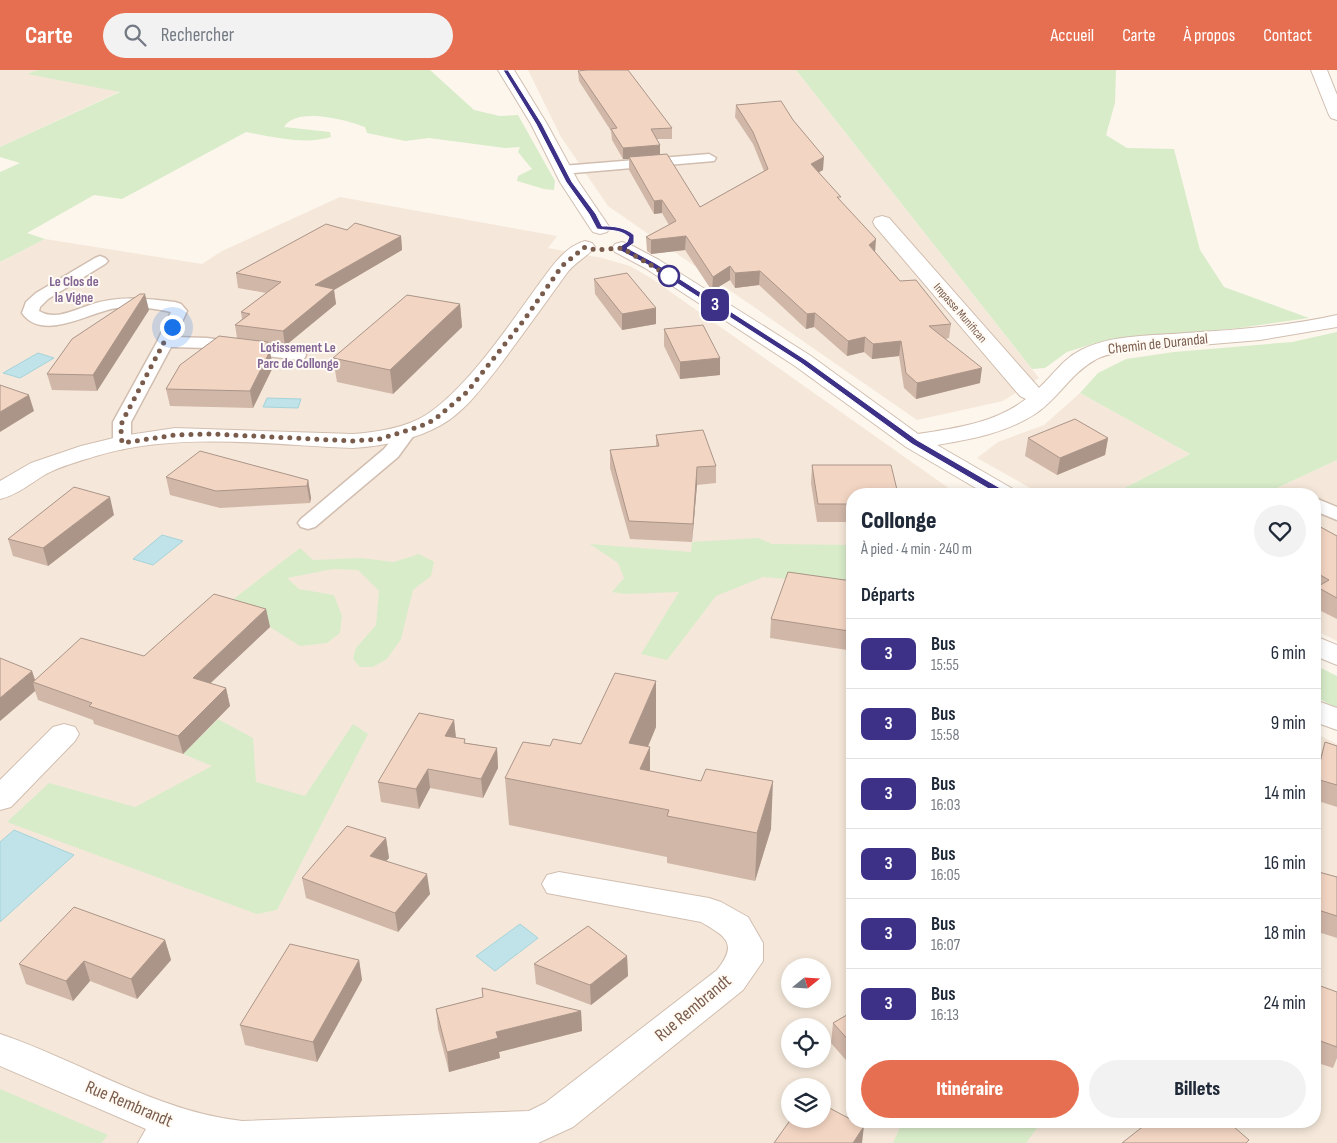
<!DOCTYPE html>
<html lang="fr">
<meta charset="utf-8">
<style>
:root{--surface:#fff;--page:#f2f2f3;--text:#1f2937;--muted:#747a83;--line:#e0e1e3;--accent:#e76f51}
body{margin:0;font-family:"Sofia Sans Condensed",sans-serif;background:var(--page);color:var(--text);height:100vh;display:flex;flex-direction:column;font-size:19px;white-space:nowrap}
*{box-sizing:border-box;margin:0}
p{font-size:16px;color:var(--muted)}
.icon{flex:none;width:28px;height:28px;fill:none;stroke:currentColor;stroke-width:2;stroke-linecap:round;stroke-linejoin:round}
.map{position:relative;flex:1;overflow:hidden}
.drawer{position:absolute;left:846px;top:418px;width:475px;height:640px;display:flex;flex-direction:column;background:var(--surface);border-radius:20px;box-shadow:0 2px 8px #0003}
.drawer>*{flex:none}
.badge{padding:0 10px;border-radius:8px;font-size:18px;line-height:32px}
.needle{width:32px;rotate:72deg}
.buttons{position:absolute;left:781px;top:888px;display:grid;gap:10px}
.buttons a{display:grid;place-items:center;width:50px;height:50px;border-radius:50%;background:var(--surface);box-shadow:0 2px 8px #0003;font-size:25px}
.you{position:absolute;width:25px;height:25px;margin:-12px;border:4px solid #fff;border-radius:50%;background:#1a73e8;box-shadow:0 0 0 8px #1a73e833}
.map>.badge{position:absolute;translate:-50% -50%;box-shadow:0 0 0 2px #fff}
h2{padding:0 15px;font-size:19px;line-height:45px}
.round{display:grid;place-items:center;flex:none;width:52px;height:52px;border-radius:26px;background:var(--page)}
.summary{display:flex;align-items:center;justify-content:space-between;height:85px;padding:0 15px}
h1{font-size:24px;font-weight:800;line-height:38px}
.cta{display:flex;gap:10px;margin-top:auto;padding:10px 15px}
.cta a{flex:1;height:58px;border-radius:30px;background:var(--accent);color:#fff;font-size:20px;font-weight:800;line-height:58px;text-align:center}
.cta a+a{background:var(--page);color:var(--text)}
ul{padding:0;list-style:none}
li{display:flex;align-items:center;gap:15px;height:70px;padding:0 15px;border-top:1px solid var(--line)}
li div{flex:1}
li b{display:block;font-size:19px}
li em{font-style:normal}
li .badge{min-width:55px;font-weight:700;text-align:center}
header{display:flex;align-items:center;gap:30px;box-sizing:border-box;height:70px;padding:0 25px;background:var(--accent);color:#fff}
header strong{font-size:24px}
nav{display:flex;gap:28px;margin-inline-start:auto;font-size:18px}
.search{width:350px;height:45px;background:var(--page);display:flex;align-items:center;gap:12px;box-sizing:border-box;padding:0 18px;border-radius:28px;color:var(--muted);font-size:19px}
.map>svg:first-child{display:block}
</style>
<header>
<strong>Carte</strong>
<div class="search"><svg class="icon" aria-label="search" viewBox="0 0 24 24"><circle cx="10" cy="10" r="6"/><path d="M15 15l6 6"/></svg>Rechercher</div>
<nav><a>Accueil</a><a>Carte</a><a>À propos</a><a>Contact</a></nav>
</header>
<div class="map">
<svg width="1337" height="1073" viewBox="0 0 1337 1073">
<rect width="100%" height="100%" fill="#fdf6ec"/>
<g fill="#f5e8da" fill-rule="evenodd">
<polygon points="0,0 38,0 28,4 121,21 0,77"/>
<polygon points="528,0 796,0 1039,308 1003,331 917,350 608,136 561,67"/>
<path d="M340 127 557 166 548 178 602 188 630 196 651 208 957 424H852V1051H1315V663L1337 674V1073H921L901 1059 893 1073H0V192L45 169 202 194 222 181ZM790 896H822V929H790ZM790 956H822V989H790ZM790 1016H822V1049H790Z"/>
<polygon points="1080,323 1190,384 1113,424 1041,424 977,388 998,372 1044,355"/>
<polygon points="1337,390 1337,571 1315,560 1315,424 1264,424"/>
</g>
<g fill="#d8ecc9">
<path d="M38 0H430L474 40 500 46 518 45 555 111 554 120 544 119 517 111 518 106 532 99 518 82 520 77 505 78 429 68 405 71 367 63 365 57C348 50 296 36 284 57L330 62 331 67C305 75 272 67 246 62L122 129 94 125 27 163 45 169 0 192V102L20 93 0 87V77L120 22 27 4Z"/>
<polygon points="796,0 1116,0 1115,33 1106,65 1127,78 1174,79 1200,180 1224,217 1309,248 1239,258 1102,271 1067,282 1045,298 1032,299"/>
<polygon points="1337,262 1337,390 1264,424 1113,424 1190,384 1080,323 1098,303 1126,289 1174,282 1292,272"/>
<polygon points="758,468 772,474 852,475 852,514 763,507 716,526 667,590 641,584 679,522 625,524 612,522 624,508 618,493 590,474 691,482 692,472"/>
<polygon points="300,478 313,490 361,488 394,492 419,484 434,492 431,506 413,520 401,569 387,589 373,597 360,597 353,589 356,578 376,555 379,521 358,500 333,499 287,508 299,519 334,525 342,546 340,563 327,573 300,576 270,557 218,541"/>
<polygon points="1315,595 1337,606 1337,639 1315,626"/>
<polygon points="218,649 253,668 256,712 305,726 353,654 368,664 277,840 257,844 7,752 49,713 135,737 212,696 183,684"/>
<polygon points="0,1019 108,1065 101,1073 0,1073"/>
<polygon points="903,1051 1042,1051 1026,1073 893,1073"/>
</g>
<g fill="#bfe3e8" stroke="#a5d3da">
<polygon points="38,283 54,288 20,308 3,303"/>
<polygon points="267,328 301,329 298,338 263,337"/>
<polygon points="162,465 183,471 153,495 133,489"/>
<polygon points="14,760 74,785 0,852 0,772"/>
<polygon points="520,854 538,868 495,901 476,886"/>
</g>
<g fill="none" stroke-linecap="round" stroke-linejoin="round">
<g stroke="#d1beb0" stroke-width="3">
<g id="service">
<polygon points="709,84 716,88 714,91 562,104 555,100 562,96"/>
<path d="M100 186 105 188 108 191 105 194 48 229 40 237 39 241C55 251 74 240 90 235 119 225 146 229 175 232L181 234 187 241 175 267 207 268 298 280 304 281 306 285 304 289 298 290 207 278 171 277 131 352V373L129 377 122 379 115 377 113 373V352L157 272 171 242C154 238 134 236 117 238 91 241 43 273 22 243L26 232 36 223 95 188Z"/>
<polygon points="408,356 414,357 417,361 398,387 315,457 308,459 301,457 298,453 301,449 384,379 402,357"/>
<polygon points="1315,428 1337,437 1337,450 1315,441"/>
</g>
</g>
<g stroke="#d1beb0" stroke-width="2">
<g id="minor">
<polygon points="498,0 514,0 547,54 578,111 610,158 607,162 600,164 593,162 590,158 560,112 531,54"/>
<polygon points="1311,0 1327,0 1337,25 1337,50 1331,48 1329,45"/>
<path d="M882 146 889 148 1039 318C1053 305 1064 288 1081 280 1112 264 1153 266 1186 263 1237 260 1287 256 1337 245V257L1260 270 1128 281C1117 283 1105 284 1095 290 1071 303 1058 329 1035 344 1006 363 971 369 937 375L1013 419 1016 424H986L906 377 795 296 645 198 615 182 612 178 615 174 622 172 629 174 659 190 811 286 918 364C956 358 995 353 1026 329L1020 326 875 156 873 152 875 148Z"/>
<path d="M585 171 592 173 595 177C587 187 574 193 567 203 544 235 521 267 497 299 482 318 463 343 441 355 414 370 383 376 353 378 269 375 179 361 96 386 80 391 61 396 46 404 31 413 17 425 0 429V411L31 393 81 376 122 366 175 358 353 364C378 362 405 358 426 345 466 319 508 257 536 218 549 201 563 177 585 171Z"/>
<polygon points="1315,566 1337,575 1337,595 1315,586"/>
<polygon points="1315,630 1337,638 1337,660 1315,652"/>
<polygon points="64,654 75,657 79,664 75,671 11,737 0,740 0,710 53,657"/>
<path d="M559 802 709 828 721 832 748 847 763 873V891L743 920 573 1057 538 1073H138L146 1059 0 996V964C80 991 158 1042 242 1051L529 1041 545 1033 717 900C739 873 725 866 701 852L547 823 542 814 547 805Z"/>
</g>
</g>
<use href="#service" fill="#fff" fill-rule="evenodd"/>
<use href="#minor" fill="#fff" fill-rule="evenodd"/>
</g>
<g fill="#d1b7a8">
<polygon points="578,1 672,58 672,69 657,69 660,75 660,85 700,137 764,101 753,74 735,47 736,35 823,100 819,102 841,131 875,182 900,211 951,254 949,268 945,269 980,313 916,329 904,318 899,286 872,289 864,282 847,286 814,257 806,259 759,215 735,218 730,210 712,221 685,180 651,184 647,181 646,167 669,155 662,143 654,144 629,100 629,89 623,89 612,70 611,61 579,11"/>
<polygon points="347,160 401,166 402,180 334,220 336,234 285,276 268,274 273,297 253,338 170,336 166,319 237,268 235,255 242,249 241,242 266,223 238,218 236,203"/>
<polygon points="594,209 656,238 656,254 622,260 595,224"/>
<polygon points="460,234 462,257 393,324 337,312 333,288"/>
<polygon points="149,240 97,321 52,320 47,304"/>
<polygon points="664,259 720,288 720,305 680,309 664,276"/>
<polygon points="656,365 716,396 716,413 697,415 692,472 630,469 610,398 610,380 656,376"/>
<polygon points="1028,368 1108,368 1105,385 1057,405 1025,386"/>
<polygon points="812,395 852,424 852,452 817,452 811,413"/>
<polygon points="166,407 308,410 311,428 310,433 220,438 170,425"/>
<polygon points="114,445 48,496 13,486 8,469"/>
<polygon points="1315,454 1337,466 1337,549 1315,538"/>
<polygon points="266,539 270,557 210,613 226,618 230,636 183,684 94,654 93,650 38,630 35,621 0,651 32,601 35,610 144,586"/>
<polygon points="771,549 852,561 847,580 770,568"/>
<polygon points="454,650 456,668 466,673 497,678 498,698 483,728 430,718 419,739 381,732 378,712"/>
<polygon points="656,657 648,676 650,701 771,759 755,811 667,793 667,787 509,755 505,708 550,676 581,674"/>
<polygon points="1325,672 1337,676 1337,737 1315,730 1315,708 1319,692"/>
<polygon points="386,768 389,788 386,791 430,824 398,862 306,828 302,808"/>
<polygon points="1315,801 1337,807 1337,868 1315,861"/>
<polygon points="165,870 171,890 137,929 90,911 73,931 26,914 19,894"/>
<polygon points="627,886 628,906 591,935 536,914 534,894"/>
<polygon points="359,890 362,910 317,992 245,975 240,955"/>
<polygon points="1315,914 1337,922 1337,988 1333,998 1315,992"/>
<polygon points="482,918 581,941 582,961 499,982 500,988 449,1002 438,959 436,939 483,927"/>
<polygon points="852,942 852,997 831,973 833,953"/>
</g>
<g fill="#aa9588">
<polygon points="660,75 660,86 629,87 629,89 623,89 623,78"/>
<polygon points="824,87 823,100 810,107 811,94"/>
<polygon points="662,130 662,143 654,144 654,131"/>
<polygon points="401,166 402,180 334,220 336,234 285,276 283,261 315,215"/>
<polygon points="686,166 685,180 651,184 651,170"/>
<polygon points="876,169 875,183 869,175"/>
<polygon points="730,196 730,210 712,221 713,207"/>
<polygon points="760,201 759,215 735,218 735,203"/>
<polygon points="145,224 149,240 97,321 93,305"/>
<polygon points="460,234 462,257 393,324 390,300"/>
<polygon points="656,238 656,254 622,260 622,244"/>
<polygon points="815,243 814,257 806,259 807,244"/>
<polygon points="865,267 864,282 847,286 848,271"/>
<polygon points="901,271 899,286 872,289 873,274"/>
<polygon points="268,272 273,297 253,338 250,321 260,279"/>
<polygon points="720,288 720,305 680,309 680,292"/>
<polygon points="982,298 980,313 916,329 917,313"/>
<polygon points="29,325 34,341 0,362 0,342"/>
<polygon points="1108,368 1105,385 1057,405 1060,388"/>
<polygon points="697,397 697,415 692,472 693,454"/>
<polygon points="308,410 311,428 310,433 307,416"/>
<polygon points="110,427 114,445 48,496 43,478"/>
<polygon points="266,539 270,557 197,626 193,608"/>
<polygon points="852,548 852,561 847,580 849,561"/>
<polygon points="32,601 36,613 33,612 35,621 0,651 0,628"/>
<polygon points="656,611 656,657 630,720 629,673"/>
<polygon points="226,618 230,636 183,684 178,666"/>
<polygon points="454,650 456,669 445,666"/>
<polygon points="650,677 650,724 640,699"/>
<polygon points="497,678 498,698 483,728 481,709"/>
<polygon points="428,699 430,718 419,739 416,719"/>
<polygon points="773,711 771,759 755,811 757,763"/>
<polygon points="386,768 389,788 373,805 370,786"/>
<polygon points="427,804 430,824 398,862 395,843"/>
<polygon points="165,870 171,890 137,929 131,909"/>
<polygon points="627,886 628,906 591,935 590,915"/>
<polygon points="359,890 362,910 317,992 313,972"/>
<polygon points="84,891 90,911 73,931 66,911"/>
<polygon points="581,941 582,961 499,982 500,988 449,1002 447,982 496,962"/>
<polygon points="864,1056 862,1073 853,1073"/>
</g>
<g fill="#f3d5c3" stroke="#aa9588">
<polygon points="587,0 628,0 672,58 651,59 660,75 623,78 611,59 617,58 578,1"/>
<polygon points="781,31 793,50 824,87 811,94 841,127 837,127 876,169 869,175 900,211 916,210 951,254 929,256 982,298 917,313 906,303 901,271 873,274 865,267 848,271 815,243 807,244 760,201 735,203 730,196 713,207 686,166 651,170 646,167 676,151 662,130 654,131 629,87 667,84 700,137 768,99 753,62 736,35"/>
<polygon points="355,153 401,166 315,215 334,219 283,261 235,255 250,244 241,242 281,212 236,203 326,154 347,160"/>
<polygon points="627,203 656,238 622,244 594,209"/>
<polygon points="140,224 145,224 93,305 47,304 72,269"/>
<polygon points="407,225 460,234 390,300 333,288"/>
<polygon points="703,255 720,288 680,292 664,259"/>
<polygon points="219,266 268,272 260,279 270,281 250,321 166,319 180,295"/>
<polygon points="0,315 29,325 0,342"/>
<polygon points="1075,349 1108,368 1060,388 1028,368"/>
<polygon points="703,360 716,396 697,397 693,454 629,451 610,380 659,376 656,365"/>
<polygon points="200,381 308,410 307,416 216,421 166,407"/>
<polygon points="812,395 891,395 898,424 852,424 852,434 818,434"/>
<polygon points="74,417 110,427 43,478 8,469"/>
<polygon points="1315,454 1337,466 1337,528 1317,517 1329,510 1315,502"/>
<polygon points="788,502 852,511 852,548 849,561 771,549"/>
<polygon points="214,524 266,539 193,608 226,618 178,666 89,636 92,633 33,612 81,568 144,586"/>
<polygon points="0,588 32,601 0,628"/>
<polygon points="615,603 656,611 629,673 650,677 640,699 701,711 706,699 773,711 757,763 667,746 669,740 505,708 523,672 550,676 553,669 581,674"/>
<polygon points="419,643 454,650 445,666 465,669 464,673 497,678 481,709 428,699 416,719 378,712"/>
<polygon points="1325,672 1337,676 1337,715 1316,709"/>
<polygon points="347,756 386,768 370,786 427,804 395,843 302,808"/>
<polygon points="1315,801 1337,807 1337,846 1315,839"/>
<polygon points="74,837 165,870 131,909 84,891 66,911 19,894"/>
<polygon points="588,856 627,886 590,915 534,894"/>
<polygon points="290,874 359,890 313,972 240,955"/>
<polygon points="1315,914 1337,922 1337,977 1315,969"/>
<polygon points="482,918 581,941 496,962 498,968 447,982 436,939 483,927"/>
<polygon points="852,942 852,974 833,953"/>
<polygon points="822,1034 852,1050 852,1051 856,1051 864,1056 853,1073 774,1073 791,1049 822,1049"/>
<polygon points="1150,1051 1227,1051 1249,1070 1246,1073 1122,1073"/>
</g>
<path fill="#3c3187" stroke="#fff" d="M503 0H508L542 54 572 112 596 144 602 156C614 156 625 157 634 165V173L627 178 655 193 806 290 917 370 1007 422V426H1001L912 374 801 293 650 196 619 180V177L627 172 629 167C620 159 609 161 597 159L589 144 566 112 536 54Z"/>
<g fill="none" stroke-linecap="round" stroke-linejoin="round">
<polyline stroke="#7a5c4d" stroke-width="5" stroke-dasharray="0 9" points="172,257 122,352 121,363 122,373 175,365 212,364 353,371 380,369 421,356 434,350 467,322 524,250 562,196 585,177 596,180 622,178 669,206"/>
</g>
<circle fill="#fff" stroke="#3c3187" stroke-width="2.5" cx="669" cy="206" r="10"/>
<g text-anchor="middle" dominant-baseline="central" stroke-width="4" stroke-linejoin="round" paint-order="stroke">
<g font-size="12" fill="#7a5c4d" stroke="#fffaf3">
<text transform="translate(960 243) rotate(49)">Impasse Munifican</text>
</g>
<g font-size="14" font-weight="bold" fill="#846695" stroke="#fffaf3">
<text x="74" y="211">Le Clos de<tspan x="74" dy="16">la Vigne</tspan></text>
<text x="298" y="277">Lotissement Le<tspan x="298" dy="16">Parc de Collonge</tspan></text>
</g>
<g font-size="15" fill="#7a5c4d" stroke="#fffaf3">
<text transform="translate(1158 274) rotate(-6)">Chemin de Durandal</text>
</g>
<g font-size="18" fill="#7a5c4d" stroke="#fffaf3">
<text transform="translate(693 938) rotate(-40)">Rue Rembrandt</text>
<text transform="translate(129 1034) rotate(23)">Rue Rembrandt</text>
</g>
</g>
</svg>
<div class="buttons">
<a><svg class="needle" viewBox="-14 -14 28 28"><path d="M0-13l5 13h-10z" fill="#e53935"/><path d="M0 13l5-13h-10z" fill="#747a83"/></svg></a>
<a><svg class="icon" aria-label="locate" viewBox="0 0 24 24"><circle cx="12" cy="12" r="6"/><path d="M12 2v4M12 18v4M2 12h4M18 12h4"/></svg></a>
<a><svg class="icon" aria-label="layers" viewBox="0 0 24 24"><path d="M12 4l9 5-9 5-9-5zM3 14l9 5 9-5"/></svg></a>
</div>
<div class="you" style="left:172px;top:257px"></div>
<b class="badge" style="left:715px;top:235px;background:#3c3187;color:#fff">3</b>
<section class="drawer">
<div class="summary"><div><h1>Collonge</h1><p>À pied · 4 min · 240 m</p></div><a class="round"><svg class="icon" aria-label="heart" viewBox="0 0 24 24"><path d="M12 20l-8-8c-3-5 5-10 8-4 3-6 11-1 8 4z"/></svg></a></div>
<h2>Départs</h2>
<ul>
<li><span class="badge" style="background:#3c3187;color:#fff">3</span><div><b>Bus</b><p>15:55</p></div><em>6 min</em></li>
<li><span class="badge" style="background:#3c3187;color:#fff">3</span><div><b>Bus</b><p>15:58</p></div><em>9 min</em></li>
<li><span class="badge" style="background:#3c3187;color:#fff">3</span><div><b>Bus</b><p>16:03</p></div><em>14 min</em></li>
<li><span class="badge" style="background:#3c3187;color:#fff">3</span><div><b>Bus</b><p>16:05</p></div><em>16 min</em></li>
<li><span class="badge" style="background:#3c3187;color:#fff">3</span><div><b>Bus</b><p>16:07</p></div><em>18 min</em></li>
<li><span class="badge" style="background:#3c3187;color:#fff">3</span><div><b>Bus</b><p>16:13</p></div><em>24 min</em></li>
</ul>
<div class="cta"><a>Itinéraire</a><a>Billets</a></div>
</section>
</div>
